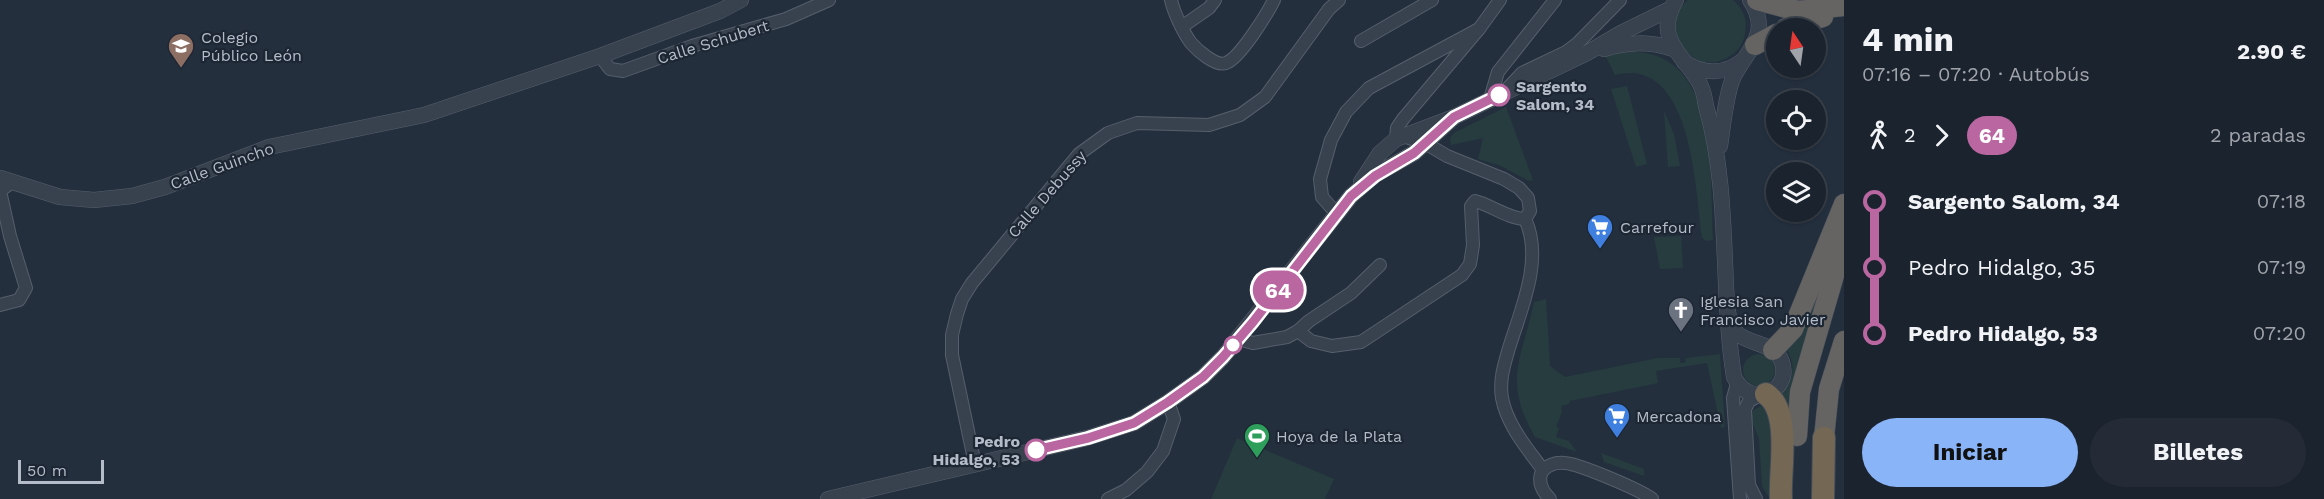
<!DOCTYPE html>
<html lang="es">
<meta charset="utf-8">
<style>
:root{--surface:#1b232e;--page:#242b36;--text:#f1f3f6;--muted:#a0a4aa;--line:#39404a;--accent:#8ab4f8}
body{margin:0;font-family:"Work Sans",sans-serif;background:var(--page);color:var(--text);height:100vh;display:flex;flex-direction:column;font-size:22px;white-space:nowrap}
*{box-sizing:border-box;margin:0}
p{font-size:20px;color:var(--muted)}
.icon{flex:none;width:33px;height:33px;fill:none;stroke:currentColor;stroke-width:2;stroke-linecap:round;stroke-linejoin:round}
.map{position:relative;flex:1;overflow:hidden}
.panel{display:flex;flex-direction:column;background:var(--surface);width:480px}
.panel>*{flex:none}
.badge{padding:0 12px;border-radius:20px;font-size:21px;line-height:39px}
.needle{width:39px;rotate:347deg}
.controls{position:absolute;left:1766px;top:18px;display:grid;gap:12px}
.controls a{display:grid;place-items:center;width:60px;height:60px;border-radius:50%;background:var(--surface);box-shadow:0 2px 4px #0004,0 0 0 2px var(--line);font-size:30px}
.scale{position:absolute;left:18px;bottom:15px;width:86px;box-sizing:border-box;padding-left:6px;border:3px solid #b4bcc9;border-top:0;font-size:16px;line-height:21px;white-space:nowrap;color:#b4bcc9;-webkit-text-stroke:4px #1d2633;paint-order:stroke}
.map>.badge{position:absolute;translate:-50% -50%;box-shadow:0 0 0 3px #fff}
.legs{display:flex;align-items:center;gap:9px;height:66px;padding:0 18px;font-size:20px}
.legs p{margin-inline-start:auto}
.summary{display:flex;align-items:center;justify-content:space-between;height:102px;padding:0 18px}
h1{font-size:33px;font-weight:700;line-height:45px}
.action{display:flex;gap:12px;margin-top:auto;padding:12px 18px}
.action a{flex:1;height:69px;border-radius:36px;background:var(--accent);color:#111;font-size:24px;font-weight:700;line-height:69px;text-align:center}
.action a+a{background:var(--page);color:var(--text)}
ul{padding:0 18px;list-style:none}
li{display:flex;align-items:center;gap:21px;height:66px;font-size:22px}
li i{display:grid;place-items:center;width:9px;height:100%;margin:0 8px;background:currentColor}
li i::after{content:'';width:15px;height:15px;margin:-8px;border:4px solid;border-radius:50%;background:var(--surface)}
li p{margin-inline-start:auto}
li:first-child i{background:linear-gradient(#0000 50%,currentColor 0)}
li:last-child i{background:linear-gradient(currentColor 50%,#0000 0)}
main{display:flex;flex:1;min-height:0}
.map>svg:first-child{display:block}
</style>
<main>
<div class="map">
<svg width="1844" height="499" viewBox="0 0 1844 499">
<rect width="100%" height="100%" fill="#242f3e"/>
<g fill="#263c3f">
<path d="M1688 0H1733C1743 8 1748 20 1745 33 1744 43 1738 51 1730 56 1694 81 1655 28 1688 0Z"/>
<path d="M1630 52C1720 49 1710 180 1713 240L1707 241 1702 238C1696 194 1693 91 1643 75 1634 72 1625 73 1615 75L1605 55Z"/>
<polygon points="1627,86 1647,164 1636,167 1611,89"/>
<polygon points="1506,107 1533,180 1529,181 1501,166 1478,159 1483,138 1451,145 1450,138 1454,133"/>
<polygon points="1664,111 1674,134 1680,166 1668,167"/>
<polygon points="1681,236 1683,268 1660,269 1654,237"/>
<path d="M1825 268 1790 411 1786 402 1780 397C1792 382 1798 367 1786 349L1798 336Z"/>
<path d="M1546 299 1550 366 1565 377 1658 358H1680V363H1685L1686 358 1720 354 1725 427 1721 428 1707 363 1656 371 1658 383 1570 401 1569 404 1561 406 1562 412 1556 427 1559 428 1556 437 1569 441 1577 452 1535 437C1502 379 1522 360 1534 302Z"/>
<circle cx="1759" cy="370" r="16"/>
<polygon points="1763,405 1771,408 1770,490 1773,499 1770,499 1762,486 1759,439 1751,419 1753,410"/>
<polygon points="1237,438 1334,479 1325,499 1211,499"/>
<polygon points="1601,453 1644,469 1644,476 1604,462"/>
</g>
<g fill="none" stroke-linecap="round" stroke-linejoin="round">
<g stroke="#565f6c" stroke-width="14">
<g id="minor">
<path d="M1171 0C1174 13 1183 32 1191 43 1197 50 1216 67 1226 63 1240 58 1267 14 1274 0"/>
<polyline points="1183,26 1209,8 1215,0"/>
<polyline points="1361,41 1432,0"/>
<polyline points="600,56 610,69 623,71 692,46 786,19 829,0"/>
<polyline points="1505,91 1522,73 1566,52 1578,43 1620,0"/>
<polyline points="1490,99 1498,72 1555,0"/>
<polyline points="1396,139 1397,128 1403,119 1479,29 1500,0"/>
<polyline points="1336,213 1322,197 1320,179 1331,140 1346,112 1369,88 1479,29"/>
<path d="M1525 219C1544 259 1521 309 1509 348 1504 365 1499 381 1502 398 1507 425 1527 448 1543 470"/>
<polyline points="0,305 19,300 26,288 10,236 0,191 12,182"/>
<path d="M1298 331 1311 341 1332 346 1361 342 1462 275 1470 264 1473 245 1471 206 1475 201C1491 205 1509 219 1525 219L1530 211 1528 198 1519 188 1504 179 1447 156 1425 143 1403 136"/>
<polyline points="1238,339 1253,343 1287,337 1298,331 1309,321 1351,293 1380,265"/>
<polyline points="1737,384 1733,398 1740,499"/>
<polyline points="975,464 952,355 952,335 957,314 962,299 972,283 1079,154 1108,133 1137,123 1209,125 1240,115 1265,97 1329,9 1339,0"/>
<polyline points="1108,499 1126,490 1147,472 1163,451 1174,419 1168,402"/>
<path d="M1550 499C1543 492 1538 484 1541 474 1545 465 1556 462 1565 463 1579 464 1641 490 1652 499"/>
<polyline points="1756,499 1749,485 1745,409 1749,401 1760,395"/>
</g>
</g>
<g stroke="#565f6c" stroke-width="16">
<g id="tertiary">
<path d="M1676 0C1653 40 1683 53 1700 84 1703 90 1705 99 1706 106 1731 193 1720 288 1734 377 1749 409 1792 393 1782 362 1774 339 1741 347 1731 325 1729 319 1728 310 1726 302"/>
<path d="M1604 49C1629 42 1649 41 1673 49"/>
<path d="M1684 62C1703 74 1724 75 1742 61"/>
<path d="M1720 146C1723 127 1726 92 1734 76 1748 49 1772 33 1750 0"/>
<polyline points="0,178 60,197 94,200 132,196 165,187 269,147 424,115 600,56 720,11 741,0"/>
<polyline points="1361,182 1380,153 1396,139 1454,117 1587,53 1621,33 1670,9"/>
<polyline points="828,499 1087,438 1134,423 1168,402 1203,377 1223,357 1351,196 1375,175 1414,153 1454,117"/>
</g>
</g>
<g stroke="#434c59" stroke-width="21">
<g id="trunk">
<polyline points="1757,0 1798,11 1844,6"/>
<polyline points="1786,28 1823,17"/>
<polyline points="1755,45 1776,34"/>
<polyline points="1773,350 1793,329 1844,204"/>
<polyline points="1797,436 1800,392 1844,241"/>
<polyline points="1824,438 1829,389 1844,341"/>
</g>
</g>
<g stroke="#434c59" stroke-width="24">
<g id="motorway">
<path d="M1766 394C1792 412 1779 471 1781 499"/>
<polyline points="1823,499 1824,438"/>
</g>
</g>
<use href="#minor" stroke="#38414e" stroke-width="12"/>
<use href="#tertiary" stroke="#38414e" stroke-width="15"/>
<use href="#trunk" stroke="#656462" stroke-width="20"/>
<use href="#motorway" stroke="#746855" stroke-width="22"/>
</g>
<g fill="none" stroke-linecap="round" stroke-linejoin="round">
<g stroke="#fff" stroke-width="14">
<polyline id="line-1" points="1036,450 1088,438 1134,423 1168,402 1203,377 1223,357 1253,322 1351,196 1375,176 1414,153 1454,117 1499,95"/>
</g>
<use href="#line-1" stroke="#b966a1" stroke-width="9"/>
</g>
<defs>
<g id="school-pin" transform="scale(1.35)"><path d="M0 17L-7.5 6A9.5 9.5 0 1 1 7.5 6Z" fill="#8d6e63" stroke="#1d2633"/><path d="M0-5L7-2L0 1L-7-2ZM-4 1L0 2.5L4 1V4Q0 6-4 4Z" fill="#fff"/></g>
<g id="supermarket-pin" transform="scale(1.35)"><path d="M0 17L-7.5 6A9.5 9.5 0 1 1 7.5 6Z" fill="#3f7fe0" stroke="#1d2633"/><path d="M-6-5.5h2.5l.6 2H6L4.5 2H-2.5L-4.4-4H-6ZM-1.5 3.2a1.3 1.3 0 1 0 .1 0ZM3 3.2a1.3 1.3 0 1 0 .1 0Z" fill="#fff"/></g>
<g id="church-pin" transform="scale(1.35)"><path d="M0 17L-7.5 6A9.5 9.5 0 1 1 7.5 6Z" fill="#6b7280" stroke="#1d2633"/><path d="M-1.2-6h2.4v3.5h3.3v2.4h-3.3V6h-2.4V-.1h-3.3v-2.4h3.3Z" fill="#fff"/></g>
<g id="stadium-pin" transform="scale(1.35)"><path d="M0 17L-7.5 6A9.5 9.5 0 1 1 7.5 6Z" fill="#2e9e5b" stroke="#1d2633"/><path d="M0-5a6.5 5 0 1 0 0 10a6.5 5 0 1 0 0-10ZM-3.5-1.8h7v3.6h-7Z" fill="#fff"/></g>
</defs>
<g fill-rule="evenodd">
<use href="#school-pin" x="181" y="46"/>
<use href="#supermarket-pin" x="1600" y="227"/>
<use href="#church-pin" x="1681" y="310"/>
<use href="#supermarket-pin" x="1617" y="416"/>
<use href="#stadium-pin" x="1257" y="436"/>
</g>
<g fill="#fff" stroke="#b966a1" stroke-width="3">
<circle cx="1499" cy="95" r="10"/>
<circle cx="1233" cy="345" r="8"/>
<circle cx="1036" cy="450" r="10"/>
</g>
<g text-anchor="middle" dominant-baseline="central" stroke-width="4.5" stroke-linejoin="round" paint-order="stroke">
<g font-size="16" fill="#b4bcc9" stroke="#1d2633" text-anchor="start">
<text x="201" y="37">Colegio<tspan x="201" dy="18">Público León</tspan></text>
<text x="1620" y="227">Carrefour</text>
<text x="1700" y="301">Iglesia San<tspan x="1700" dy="18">Francisco Javier</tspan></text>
<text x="1636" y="416">Mercadona</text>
<text x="1276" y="436">Hoya de la Plata</text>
</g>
<g font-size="16" fill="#b4bcc9" stroke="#1d2633">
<text transform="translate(713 42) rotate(-17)">Calle Schubert</text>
<text transform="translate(222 166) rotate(-20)">Calle Guincho</text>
<text transform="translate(1047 194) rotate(-49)">Calle Debussy</text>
</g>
<g font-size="16" font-weight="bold" fill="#b4bcc9" stroke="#1d2633" text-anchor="start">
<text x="1516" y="86">Sargento<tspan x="1516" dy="18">Salom, 34</tspan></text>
<text x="1020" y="441" text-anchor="end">Pedro<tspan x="1020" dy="18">Hidalgo, 53</tspan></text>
</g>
</g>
</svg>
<div class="controls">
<a><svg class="needle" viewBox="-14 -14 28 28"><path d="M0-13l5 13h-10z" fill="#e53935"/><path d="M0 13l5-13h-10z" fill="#a0a4aa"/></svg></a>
<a><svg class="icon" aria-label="locate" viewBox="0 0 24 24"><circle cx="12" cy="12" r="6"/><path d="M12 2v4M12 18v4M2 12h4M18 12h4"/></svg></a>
<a><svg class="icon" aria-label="layers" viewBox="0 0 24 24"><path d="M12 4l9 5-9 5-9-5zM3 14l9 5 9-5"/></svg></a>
</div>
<div class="scale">50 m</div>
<b class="badge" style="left:1278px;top:290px;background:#b966a1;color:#fff">64</b>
</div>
<section class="panel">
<div class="summary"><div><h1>4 min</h1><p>07:16 – 07:20 · Autobús</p></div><b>2.90 €</b></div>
<div class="legs"><svg class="icon" aria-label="walk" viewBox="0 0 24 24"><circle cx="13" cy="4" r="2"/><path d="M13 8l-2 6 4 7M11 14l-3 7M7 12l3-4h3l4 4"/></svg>2<svg class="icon" aria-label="forward" viewBox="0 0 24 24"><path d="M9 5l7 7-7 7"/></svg><b class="badge" style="background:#b966a1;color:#fff">64</b><p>2 paradas</p></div>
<ul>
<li><i style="color:#b966a1"></i><b>Sargento Salom, 34</b><p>07:18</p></li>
<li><i style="color:#b966a1"></i><span>Pedro Hidalgo, 35</span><p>07:19</p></li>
<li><i style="color:#b966a1"></i><b>Pedro Hidalgo, 53</b><p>07:20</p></li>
</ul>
<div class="action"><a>Iniciar</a><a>Billetes</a></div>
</section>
</main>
